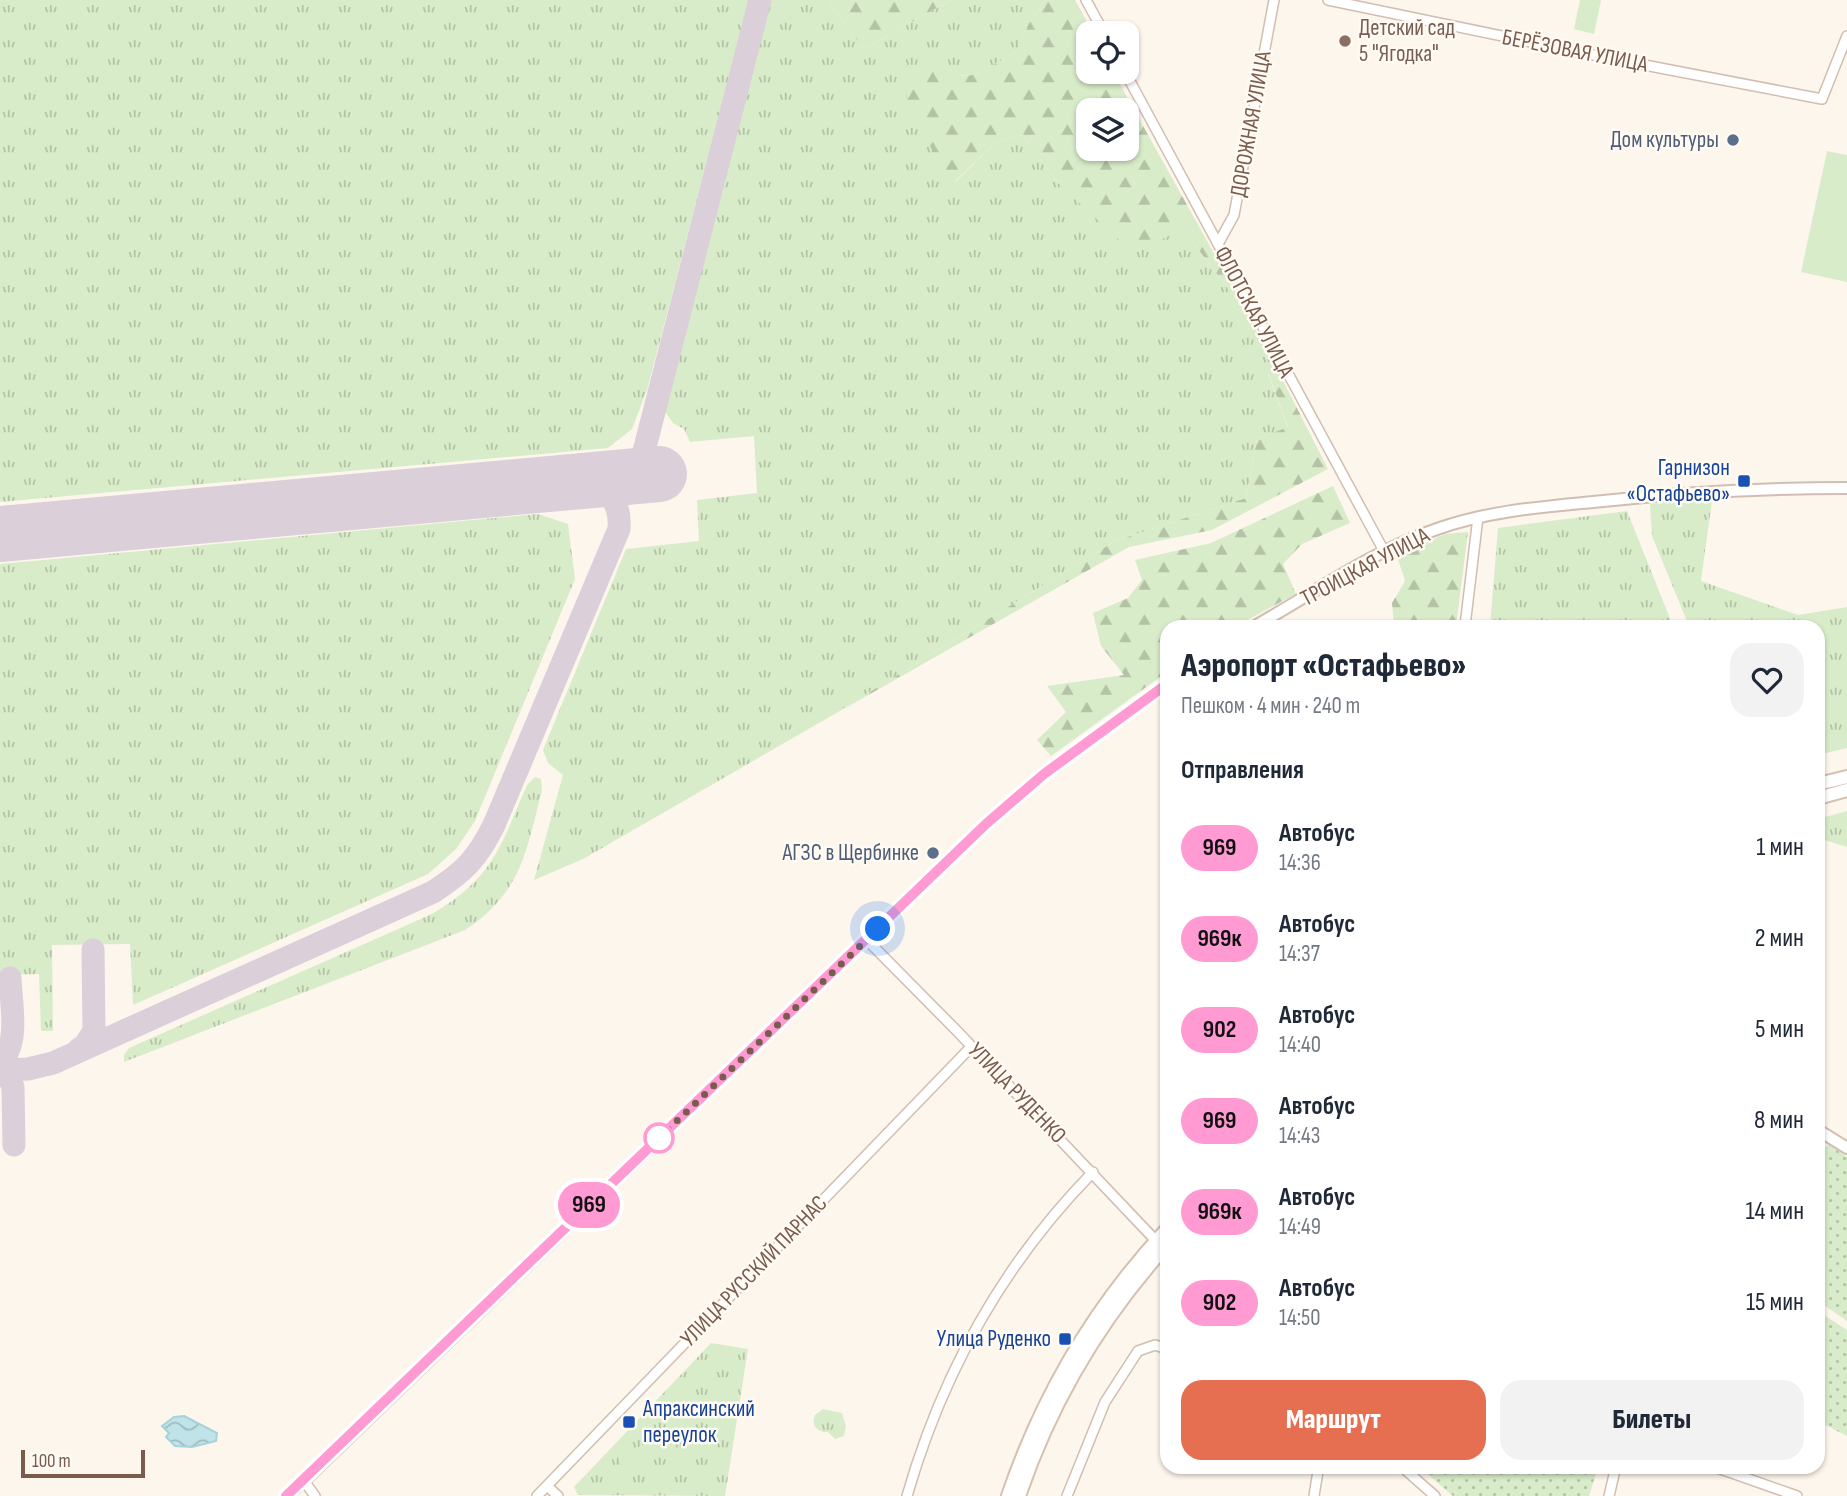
<!DOCTYPE html>
<html lang="ru">
<meta charset="utf-8">
<style>
:root{--surface:#fff;--page:#f2f2f3;--text:#1f2937;--muted:#747a83;--accent:#e76f51}
body{margin:0;font-family:"Sofia Sans Condensed",sans-serif;background:var(--page);color:var(--text);height:100vh;display:flex;flex-direction:column;font-size:26px;white-space:nowrap}
*{box-sizing:border-box;margin:0}
p{font-size:23px;color:var(--muted)}
.icon{flex:none;width:38px;height:38px;fill:none;stroke:currentColor;stroke-width:2;stroke-linecap:round;stroke-linejoin:round}
.map{position:relative;flex:1;overflow:hidden}
.drawer{position:absolute;left:1160px;top:620px;width:665px;height:854px;display:flex;flex-direction:column;background:var(--surface);border-radius:21px;box-shadow:0 2px 5px #0004}
.drawer>*{flex:none}
.badge{padding:0 14px;border-radius:23px;font-size:24px;line-height:46px}
.fabs{position:absolute;left:1076px;top:21px;display:grid;gap:14px}
.fabs a{display:grid;place-items:center;width:63px;height:63px;border-radius:14px;background:var(--surface);box-shadow:0 2px 5px #0004;font-size:35px}
.scale{position:absolute;left:21px;bottom:18px;width:124px;box-sizing:border-box;padding-left:7px;border:4px solid #7a5c4d;border-top:0;font-size:19px;line-height:24px;white-space:nowrap;color:#7a5c4d;-webkit-text-stroke:5px #fffaf3;paint-order:stroke}
.you{position:absolute;width:35px;height:35px;margin:-18px;border:5px solid #fff;border-radius:50%;background:#1a73e8;box-shadow:0 0 0 10px #1a73e833}
.map>.badge{position:absolute;translate:-50% -50%;box-shadow:0 0 0 4px #fff}
h2{padding:0 21px;font-size:26px;line-height:63px}
.round{display:grid;place-items:center;flex:none;width:74px;height:74px;border-radius:21px;background:var(--page)}
.overview{display:flex;align-items:center;justify-content:space-between;height:119px;padding:0 21px}
h1{font-size:33px;font-weight:800;line-height:52px}
.primary-button{display:flex;gap:14px;margin-top:auto;padding:14px 21px}
.primary-button a{flex:1;height:80px;border-radius:21px;background:var(--accent);color:#fff;font-size:28px;font-weight:800;line-height:80px;text-align:center}
.primary-button a+a{background:var(--page);color:var(--text)}
ul{padding:0;list-style:none}
li{display:flex;align-items:center;gap:21px;height:91px;padding:0 21px}
li div{flex:1}
li b{display:block;font-size:26px}
li em{font-style:normal}
li .badge{min-width:77px;font-weight:700;text-align:center}
.map>svg:first-child{display:block}
</style>
<div class="map">
<svg width="1847" height="1496" viewBox="0 0 1847 1496">
<defs>
<pattern id="grass-tufts" width="24" height="20" patternUnits="userSpaceOnUse" patternTransform="scale(1.75)"><rect width="24" height="20" fill="#d8ecc9"/><path d="M3 7l-1-3M5 7V3M7 7l1-3M15 17l-1-3M17 17v-4M19 17l1-3" fill="none" stroke="#b4c2a5"/></pattern>
<pattern id="forest-firs" width="22" height="20" patternUnits="userSpaceOnUse" patternTransform="scale(1.75)"><rect width="22" height="20" fill="#d8ecc9"/><path d="M5 1l3.5 6h-7zM16 11l3.5 6h-7z" fill="#b4c2a5"/></pattern>
<pattern id="garden-dots" width="8" height="8" patternUnits="userSpaceOnUse" patternTransform="scale(1.75)"><rect width="8" height="8" fill="#d8ecc9"/><path d="M2 2h.1M6 6h.1" fill="none" stroke="#b4c2a5" stroke-width="1.8" stroke-linecap="round"/></pattern>
<pattern id="water-waves" width="16" height="10" patternUnits="userSpaceOnUse" patternTransform="scale(1.75)"><rect width="16" height="10" fill="#bfe3e8"/><path d="M0 5q4-4 8 0t8 0" fill="none" stroke="#a0bbbe"/></pattern>
</defs>
<rect width="100%" height="100%" fill="#fdf6ec"/>
<g fill="url(#grass-tufts)">
<polygon points="0,0 749,0 647,390 632,429 608,448 0,502"/>
<polygon points="766,0 830,0 829,2 864,49 951,0 1045,0 1028,25 1018,51 975,75 956,76 955,182 996,142 1023,135 1058,183 1183,229 1250,318 1276,367 1268,374 1288,428 1257,439 1246,498 1115,541 826,719 583,859 534,880 563,775 548,763 543,750 626,549 699,541 697,500 757,493 754,436 690,442 684,429 673,423 660,405"/>
<polygon points="1712,500 1701,581 1798,615 1847,607 1847,748 1818,755 1818,626 1689,626 1652,536 1650,504"/>
<polygon points="1627,511 1673,626 1490,626 1498,528"/>
<polygon points="538,514 568,524 575,579 475,821 456,849 428,874 133,1005 130,944 52,945 53,1031 41,1031 39,974 0,975 0,564"/>
<path d="M535 777 541 779 542 790C526 852 522 892 465 930L124 1062V1055L129 1048 432 914C494 877 500 847 527 785Z"/>
<polygon points="1847,811 1847,847 1818,838 1818,819"/>
<polygon points="711,1343 748,1349 725,1496 578,1495 574,1487"/>
<path d="M823 1409 842 1413 846 1426 844 1436 835 1439 828 1432C817 1433 811 1425 815 1415Z"/>
</g>
<g fill="url(#forest-firs)" fill-rule="evenodd">
<polygon points="830,0 951,0 864,49 829,2"/>
<path d="M1045 0H1075L1093 33H1088V72H1113L1250 318 1183 229 1133 253 1058 183 1023 135 996 142 954 182C933 149 903 115 904 74L941 67 956 76 975 75 1018 51 1028 25ZM1127 110V149H1088V110Z"/>
<polygon points="1276,367 1328,469 1212,530 1129,547 826,719 1115,541 1246,498 1257,439 1288,427 1268,373"/>
<polygon points="1333,486 1350,523 1302,544 1283,564 1296,594 1236,626 1167,626 1167,672 1051,756 1037,740 1066,712 1047,686 1124,675 1101,646 1093,613 1128,598 1142,580 1135,560 1211,543"/>
<polygon points="1468,532 1456,626 1394,626 1392,603 1405,581 1397,556 1445,534"/>
</g>
<g fill="url(#garden-dots)">
<polygon points="1829,1145 1847,1157 1847,1321 1818,1301 1818,1151"/>
<polygon points="1818,1311 1847,1330 1847,1436 1818,1421"/>
<polygon points="1419,1467 1598,1467 1589,1496 1453,1496"/>
</g>
<g fill="#d8ecc9">
<polygon points="1580,0 1601,0 1594,34 1574,29"/>
<polygon points="1827,151 1847,155 1847,282 1801,272"/>
<polygon points="644,1444 654,1460 628,1476 618,1459"/>
</g>
<polygon fill="url(#water-waves)" stroke="#a5d3da" stroke-width="2" points="184,1416 217,1433 216,1441 192,1447 175,1446 166,1437 169,1433 162,1426 174,1417"/>
<g fill="none" stroke-linecap="round" stroke-linejoin="round">
<g stroke="#dbcfda" stroke-width="23">
<polyline points="627,477 641,460 644,451 760,0"/>
<polyline points="79,1049 85,1045 94,1031 93,950"/>
<path d="M0 1063C20 1043 11 1005 10 978"/>
<path d="M0 1070 28 1069 53 1063 433 892C464 872 477 859 494 825L619 529C621 502 608 487 583 480"/>
<polyline points="0,1072 10,1080 13,1087 14,1145"/>
</g>
<polyline stroke="#dbcfda" stroke-width="56" points="0,534 659,474"/>
<g stroke="#d1beb0" stroke-width="12">
<g id="minor">
<polyline points="1086,0 1104,33"/>
<polyline points="1328,0 1613,59 1822,99 1847,36"/>
<polyline points="1125,72 1384,551"/>
<polyline points="1218,244 1234,215 1274,0"/>
<polyline points="1465,626 1478,517"/>
<polyline points="867,940 958,1032 1159,1244"/>
<polyline points="1312,1466 1318,1471 1314,1496"/>
<polyline points="1401,1466 1435,1496"/>
<polyline points="1712,1466 1797,1496"/>
<polyline points="304,1481 315,1496"/>
<polyline points="547,1486 558,1496"/>
<polyline points="537,1496 971,1047"/>
<path d="M907 1496C942 1374 1004 1263 1093 1172"/>
<polyline points="1067,1496 1105,1402 1138,1351 1155,1345 1167,1349"/>
<polyline points="1609,1496 1616,1466"/>
</g>
</g>
<g stroke="#d1beb0" stroke-width="14">
<g id="tertiary">
<path d="M1255 626C1314 593 1372 551 1437 529 1487 511 1541 507 1593 502 1678 493 1762 488 1847 488"/>
<polyline points="1818,1130 1847,1148"/>
<polyline points="286,1496 304,1481 986,824 1044,774 1167,684"/>
</g>
</g>
<g stroke="#d6c0b0" stroke-width="16">
<g id="secondary">
<polyline points="1818,784 1847,777"/>
<polyline points="1818,798 1847,790"/>
<path d="M1008 1496C1042 1396 1095 1306 1167 1229"/>
<path d="M1019 1496C1051 1402 1100 1319 1167 1245"/>
</g>
</g>
<use href="#minor" stroke="#fff" stroke-width="9"/>
<use href="#tertiary" stroke="#fff" stroke-width="10"/>
<use href="#secondary" stroke="#fff" stroke-width="12"/>
</g>
<g fill="none" stroke-linecap="round" stroke-linejoin="round">
<g stroke="#fff" stroke-width="16">
<polyline id="line" points="286,1496 986,824 1044,774 1167,684"/>
</g>
<use href="#line" stroke="#ff9ad2" stroke-width="10"/>
<polyline stroke="#7a5c4d" stroke-width="7" stroke-dasharray="0 12.6" points="659,1138 878,929"/>
</g>
<circle fill="#8d6e63" stroke="#fffaf3" stroke-width="2.5" cx="1345" cy="41" r="7"/>
<g fill="#5c6f8a" stroke="#fffaf3" stroke-width="2.5">
<circle cx="1733" cy="140" r="7"/>
<circle cx="933" cy="853" r="7"/>
</g>
<g fill="#1a4fb4" stroke="#fffaf3" stroke-width="2.5">
<rect x="1737" y="474" width="14" height="14" rx="3.5"/>
<rect x="1058" y="1332" width="14" height="14" rx="3.5"/>
<rect x="622" y="1415" width="14" height="14" rx="3.5"/>
</g>
<circle fill="#fff" stroke="#ff9ad2" stroke-width="3.5" cx="659" cy="1138" r="14"/>
<g text-anchor="middle" dominant-baseline="central" stroke-width="5" stroke-linejoin="round" paint-order="stroke">
<g font-size="23" fill="#785e54" stroke="#fffaf3" text-anchor="start">
<text x="1359" y="28">Детский сад<tspan x="1359" dy="26">5 "Ягодка"</tspan></text>
</g>
<g font-size="23" fill="#7a5c4d" stroke="#fffaf3">
<text transform="translate(1575 51) rotate(11)">БЕРЁЗОВАЯ УЛИЦА</text>
<text transform="translate(1251 124) rotate(-80)">ДОРОЖНАЯ УЛИЦА</text>
<text transform="translate(1254 312) rotate(62)">ФЛОТСКАЯ УЛИЦА</text>
<text transform="translate(1365 567) rotate(-28)">ТРОИЦКАЯ УЛИЦА</text>
<text transform="translate(1017 1093) rotate(46)">УЛИЦА РУДЕНКО</text>
<text transform="translate(754 1271) rotate(-46)">УЛИЦА РУССКИЙ ПАРНАС</text>
</g>
<g font-size="23" fill="#4e5e75" stroke="#fffaf3" text-anchor="end">
<text x="1719" y="140">Дом культуры</text>
<text x="919" y="853">АГЗС в Щербинке</text>
</g>
<g font-size="23" fill="#164399" stroke="#fffaf3" text-anchor="end">
<text x="1730" y="468">Гарнизон<tspan x="1730" dy="26">«Остафьево»</tspan></text>
<text x="1051" y="1339">Улица Руденко</text>
<text x="643" y="1409" text-anchor="start">Апраксинский<tspan x="643" dy="26">переулок</tspan></text>
</g>
</g>
</svg>
<div class="fabs">
<a><svg class="icon" aria-label="locate" viewBox="0 0 24 24"><circle cx="12" cy="12" r="6"/><path d="M12 2v4M12 18v4M2 12h4M18 12h4"/></svg></a>
<a><svg class="icon" aria-label="layers" viewBox="0 0 24 24"><path d="M12 4l9 5-9 5-9-5zM3 14l9 5 9-5"/></svg></a>
</div>
<div class="scale">100 m</div>
<div class="you" style="left:878px;top:929px"></div>
<b class="badge" style="left:589px;top:1205px;background:#ff9ad2;color:#111">969</b>
<section class="drawer">
<div class="overview"><div><h1>Аэропорт «Остафьево»</h1><p>Пешком · 4 мин · 240 m</p></div><a class="round"><svg class="icon" aria-label="heart" viewBox="0 0 24 24"><path d="M12 20l-8-8c-3-5 5-10 8-4 3-6 11-1 8 4z"/></svg></a></div>
<h2>Отправления</h2>
<ul>
<li><span class="badge" style="background:#ff9ad2;color:#111">969</span><div><b>Автобус</b><p>14:36</p></div><em>1 мин</em></li>
<li><span class="badge" style="background:#ff9ad2;color:#111">969к</span><div><b>Автобус</b><p>14:37</p></div><em>2 мин</em></li>
<li><span class="badge" style="background:#ff9ad2;color:#111">902</span><div><b>Автобус</b><p>14:40</p></div><em>5 мин</em></li>
<li><span class="badge" style="background:#ff9ad2;color:#111">969</span><div><b>Автобус</b><p>14:43</p></div><em>8 мин</em></li>
<li><span class="badge" style="background:#ff9ad2;color:#111">969к</span><div><b>Автобус</b><p>14:49</p></div><em>14 мин</em></li>
<li><span class="badge" style="background:#ff9ad2;color:#111">902</span><div><b>Автобус</b><p>14:50</p></div><em>15 мин</em></li>
</ul>
<div class="primary-button"><a>Маршрут</a><a>Билеты</a></div>
</section>
</div>
